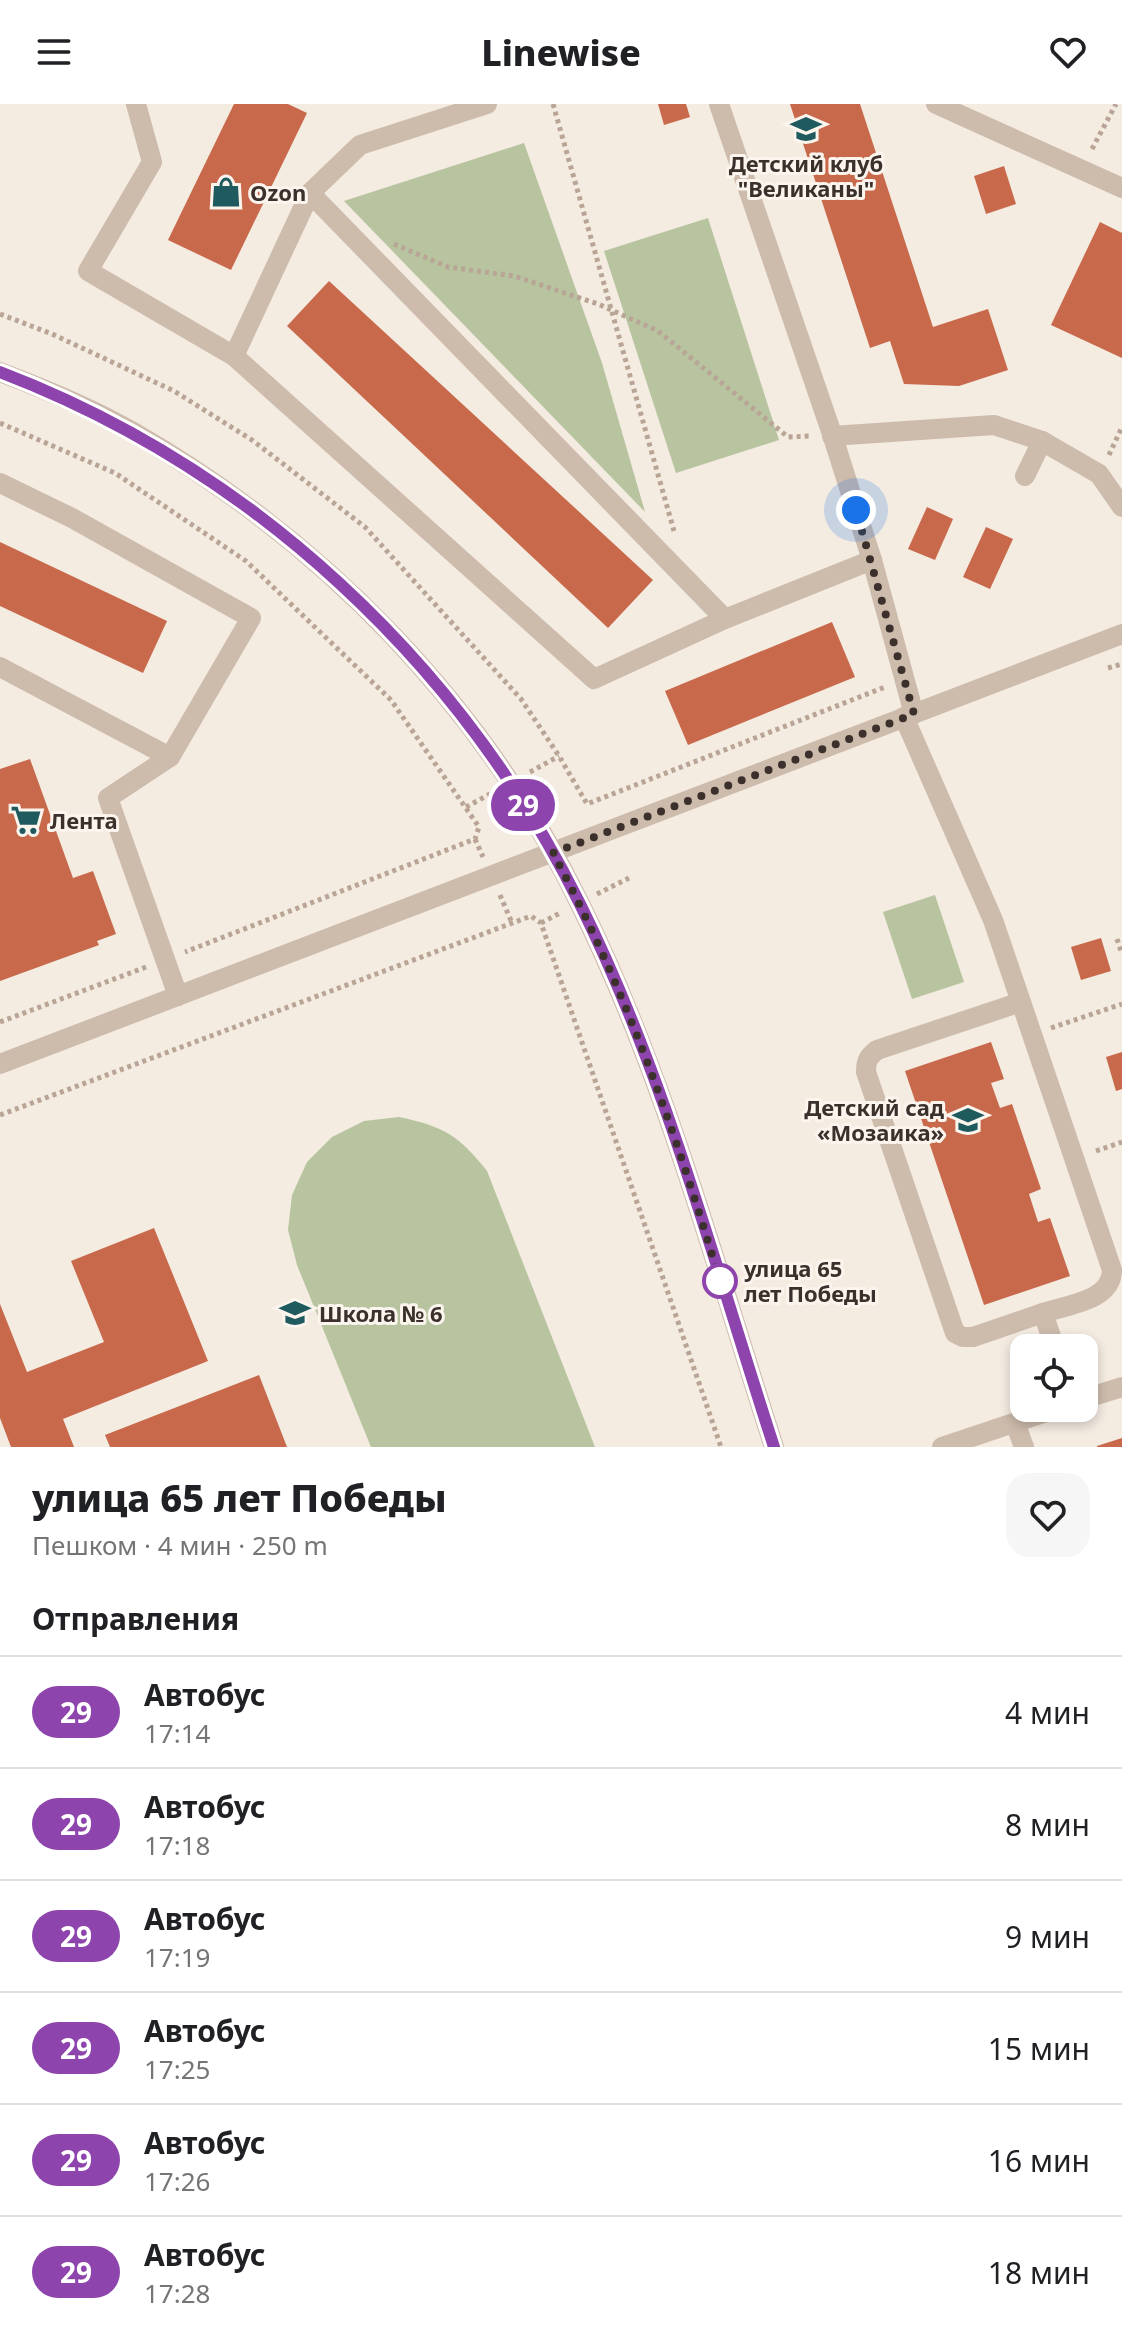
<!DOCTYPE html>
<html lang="ru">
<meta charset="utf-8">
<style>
:root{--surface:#fff;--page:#f6f6f6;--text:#202124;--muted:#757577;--line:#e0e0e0}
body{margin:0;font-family:"Noto Sans",sans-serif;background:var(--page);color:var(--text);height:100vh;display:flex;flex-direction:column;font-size:30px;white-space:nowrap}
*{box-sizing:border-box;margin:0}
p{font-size:26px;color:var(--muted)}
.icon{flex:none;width:44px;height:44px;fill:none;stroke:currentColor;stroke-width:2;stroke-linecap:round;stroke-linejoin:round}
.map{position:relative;height:1343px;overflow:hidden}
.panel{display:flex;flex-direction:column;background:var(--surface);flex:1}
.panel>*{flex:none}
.badge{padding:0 16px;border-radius:26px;font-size:28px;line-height:52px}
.tools{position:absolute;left:1010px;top:1230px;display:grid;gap:16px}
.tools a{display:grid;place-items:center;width:88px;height:88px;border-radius:16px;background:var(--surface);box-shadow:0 4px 12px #0003;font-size:40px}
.you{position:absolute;width:40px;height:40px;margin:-20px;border:6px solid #fff;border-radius:50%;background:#1a73e8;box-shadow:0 0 0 12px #1a73e833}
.map>.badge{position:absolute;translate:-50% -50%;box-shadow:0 0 0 4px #fff}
h2{padding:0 32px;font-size:30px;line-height:72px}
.round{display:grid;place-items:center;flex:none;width:84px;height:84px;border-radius:24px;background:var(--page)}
.head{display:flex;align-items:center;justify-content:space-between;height:136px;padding:0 32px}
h1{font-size:38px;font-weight:800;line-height:60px}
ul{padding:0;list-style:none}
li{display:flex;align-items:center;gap:24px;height:112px;padding:0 32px;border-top:2px solid var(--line)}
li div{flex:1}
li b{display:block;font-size:30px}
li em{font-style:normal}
li .badge{min-width:88px;font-weight:700;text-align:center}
header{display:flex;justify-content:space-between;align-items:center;height:104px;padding:0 32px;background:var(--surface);font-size:36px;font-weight:800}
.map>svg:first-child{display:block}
</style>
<header><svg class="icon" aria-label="menu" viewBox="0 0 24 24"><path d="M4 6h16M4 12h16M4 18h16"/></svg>Linewise<svg class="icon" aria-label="heart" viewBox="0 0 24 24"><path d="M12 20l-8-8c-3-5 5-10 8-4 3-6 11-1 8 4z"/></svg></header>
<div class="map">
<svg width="1122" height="1343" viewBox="0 0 1122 1343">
<rect width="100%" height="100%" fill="#f4ebe1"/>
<g fill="#b8c4a0">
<polygon points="524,39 602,259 645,408 344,97"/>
<polygon points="708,114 779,336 676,369 604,147"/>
<polygon points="935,791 964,878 912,895 883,808"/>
<path d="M399 1013C445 1023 458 1031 487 1067L595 1343H371L297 1161 288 1126 292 1091 307 1058 332 1033 364 1017Z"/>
</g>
<g fill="#c8694b">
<polygon points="234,0 288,0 307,9 231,166 168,136"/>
<polygon points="658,0 686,0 690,13 664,21"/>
<polygon points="790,0 860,0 933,223 988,205 1008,266 959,282 904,280 890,237 870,244"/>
<polygon points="1004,62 1016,100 986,110 974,72"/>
<polygon points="1100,118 1122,129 1122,254 1051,221"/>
<polygon points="329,177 653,476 608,524 287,222"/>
<polygon points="927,403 953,415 935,456 908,445"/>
<polygon points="986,423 1013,435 990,485 963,473"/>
<polygon points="0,438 167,517 143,569 0,502"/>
<polygon points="832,518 855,573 688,641 665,587"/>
<polygon points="30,655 73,774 93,767 116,830 97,837 99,841 0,877 0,665"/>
<polygon points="1101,834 1111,867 1081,876 1071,843"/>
<polygon points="991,938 1004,975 991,979 1000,1004 1012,1000 1041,1085 1029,1090 1038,1118 1050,1114 1070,1172 984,1201 905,967"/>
<polygon points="1122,948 1122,985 1116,987 1106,953"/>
<polygon points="154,1124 208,1257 63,1315 74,1343 11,1343 0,1314 0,1200 27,1268 104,1238 71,1157"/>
<polygon points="259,1271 287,1343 110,1343 105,1331"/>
<polygon points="1122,1334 1122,1343 1097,1343 1097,1342"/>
</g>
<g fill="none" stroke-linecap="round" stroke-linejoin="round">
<g stroke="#b9a596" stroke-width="5" stroke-dasharray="4 4" stroke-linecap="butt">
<polyline points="553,0 674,427"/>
<polyline points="1092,45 1116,0"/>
<polyline points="394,140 448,163 514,172 598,200 658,227 788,333 811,332"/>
<polyline points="0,210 52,230 174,287 252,336 365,423 521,595 559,652 587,700 885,583"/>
<polyline points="0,319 115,369 246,457 391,596 479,723 475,735 185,848"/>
<polyline points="1109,351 1122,323"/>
<polyline points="1108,564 1122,560"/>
<polyline points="530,668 559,652"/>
<polyline points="466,703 490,690"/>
<polyline points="475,735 483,753"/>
<polyline points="597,790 629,774"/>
<polyline points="500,791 512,819"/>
<polyline points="541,819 560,809"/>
<polyline points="1117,835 1122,850"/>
<polyline points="0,918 146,863"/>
<polyline points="1051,924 1122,900"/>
<polyline points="0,1011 531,812 541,819 721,1343"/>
<polyline points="1096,1047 1122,1038"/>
</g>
<g stroke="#cdbbac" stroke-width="20">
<polyline points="136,0 152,58 88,167 234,252 594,575 725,515 872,456"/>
<polyline points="719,0 832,330 872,456 914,610"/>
<polyline points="936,0 1122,84"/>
<polyline points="310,89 725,515"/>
<polyline points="234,252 310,89 360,41 487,0"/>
<path d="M0 268C45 285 92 304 133 328 324 438 483 601 580 800 665 972 715 1161 774 1343"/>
<polyline points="832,332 994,321 1042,337 1099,370 1122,403"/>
<polyline points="1025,372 1042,337"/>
<polyline points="0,379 72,414 251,514 170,653"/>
<polyline points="0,563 170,653 108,694 178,892"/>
<path d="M904 613 993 816 1021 898 877 946C868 953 866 957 866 968L955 1229 963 1233H973L1043 1209 1055 1244"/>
<path d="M1021 898 1112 1166C1112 1197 1067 1201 1043 1209"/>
<polyline points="0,960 1122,530"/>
<polyline points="1084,1295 1122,1283"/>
<polyline points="1015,1319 1024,1343"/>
<polyline points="942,1343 1058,1304"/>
</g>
</g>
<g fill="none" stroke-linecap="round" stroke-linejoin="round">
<g stroke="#fff" stroke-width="18">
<path id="line" d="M0 268C252 364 461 559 580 800 665 971 715 1162 774 1343"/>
</g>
<use href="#line" stroke="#8e44ad" stroke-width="12"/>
<path stroke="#3b302b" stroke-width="8" stroke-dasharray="0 14.4" d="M720 1177C676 1029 626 885 553 749L914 610 856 406"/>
</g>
<defs>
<g id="school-bare" transform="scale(2.4)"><path d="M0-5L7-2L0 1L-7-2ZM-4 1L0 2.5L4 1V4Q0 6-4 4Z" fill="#1f5a5e" stroke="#fbf5ee" stroke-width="2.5" paint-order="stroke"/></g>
<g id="shop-bare" transform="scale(2.4)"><path d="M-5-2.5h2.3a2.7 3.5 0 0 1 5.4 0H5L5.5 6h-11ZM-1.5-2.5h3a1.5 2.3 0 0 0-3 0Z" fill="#1f5a5e" stroke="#fbf5ee" stroke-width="2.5" paint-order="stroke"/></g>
<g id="supermarket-bare" transform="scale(2.4)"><path d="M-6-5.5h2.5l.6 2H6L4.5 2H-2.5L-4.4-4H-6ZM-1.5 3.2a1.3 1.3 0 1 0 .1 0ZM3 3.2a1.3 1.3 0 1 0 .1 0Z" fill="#1f5a5e" stroke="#fbf5ee" stroke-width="2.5" paint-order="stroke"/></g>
</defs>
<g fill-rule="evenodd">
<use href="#school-bare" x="806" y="25"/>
<use href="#shop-bare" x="226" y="88"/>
<use href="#supermarket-bare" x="26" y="716"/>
<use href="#school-bare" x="968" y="1016"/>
<use href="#school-bare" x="295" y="1209"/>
</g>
<circle fill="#fff" stroke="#8e44ad" stroke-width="4" cx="720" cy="1177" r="16"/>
<g text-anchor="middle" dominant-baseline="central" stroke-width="6" stroke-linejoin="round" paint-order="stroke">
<g font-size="22" font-weight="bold" fill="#3b302b" stroke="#fbf5ee" text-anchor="start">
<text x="806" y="59" text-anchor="middle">Детский клуб<tspan x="806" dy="25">"Великаны"</tspan></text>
<text x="250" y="88">Ozon</text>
<text x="50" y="716">Лента</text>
<text x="944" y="1003" text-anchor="end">Детский сад<tspan x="944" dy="25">«Мозаика»</tspan></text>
<text x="319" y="1209">Школа № 6</text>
</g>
<g font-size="22" font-weight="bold" fill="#3b302b" stroke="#fbf5ee" text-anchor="start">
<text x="744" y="1164">улица 65<tspan x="744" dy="25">лет Победы</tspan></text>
</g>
</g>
</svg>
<div class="tools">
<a><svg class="icon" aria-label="locate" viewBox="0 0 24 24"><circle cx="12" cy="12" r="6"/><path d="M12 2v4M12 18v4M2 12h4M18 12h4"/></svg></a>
</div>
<div class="you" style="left:856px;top:406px"></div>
<b class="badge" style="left:523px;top:701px;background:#8e44ad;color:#fff">29</b>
</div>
<section class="panel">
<div class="head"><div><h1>улица 65 лет Победы</h1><p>Пешком · 4 мин · 250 m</p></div><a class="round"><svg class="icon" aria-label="heart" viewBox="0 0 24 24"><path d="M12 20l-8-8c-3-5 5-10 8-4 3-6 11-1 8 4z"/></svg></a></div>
<h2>Отправления</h2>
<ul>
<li><span class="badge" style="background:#8e44ad;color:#fff">29</span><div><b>Автобус</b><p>17:14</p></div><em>4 мин</em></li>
<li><span class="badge" style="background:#8e44ad;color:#fff">29</span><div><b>Автобус</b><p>17:18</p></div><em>8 мин</em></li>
<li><span class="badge" style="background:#8e44ad;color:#fff">29</span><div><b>Автобус</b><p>17:19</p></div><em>9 мин</em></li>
<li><span class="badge" style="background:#8e44ad;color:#fff">29</span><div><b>Автобус</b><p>17:25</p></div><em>15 мин</em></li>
<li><span class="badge" style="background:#8e44ad;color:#fff">29</span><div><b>Автобус</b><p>17:26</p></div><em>16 мин</em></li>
<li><span class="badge" style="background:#8e44ad;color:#fff">29</span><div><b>Автобус</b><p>17:28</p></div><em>18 мин</em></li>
</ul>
</section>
